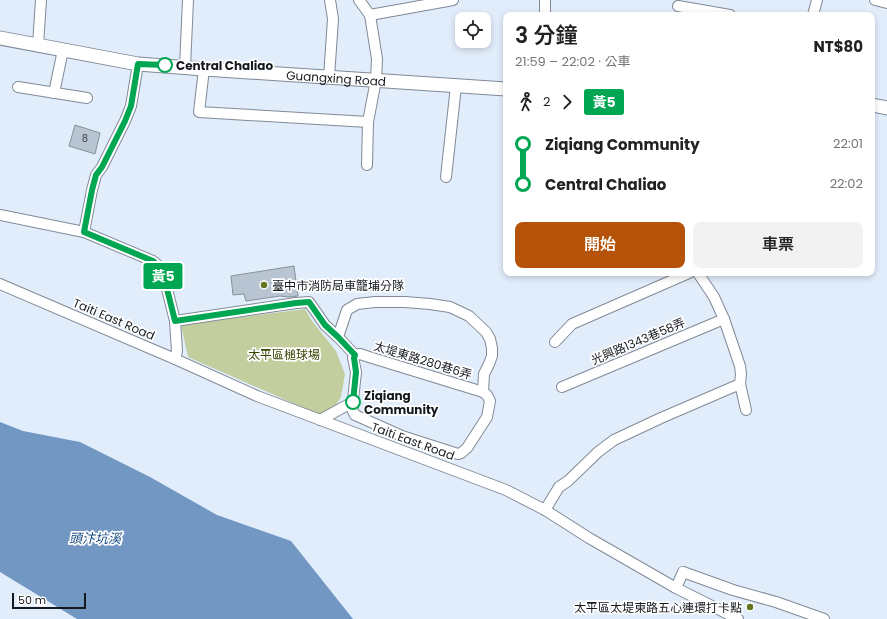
<!DOCTYPE html>
<html lang="zh-TW">
<meta charset="utf-8">
<style>
:root{--surface:#fff;--page:#f2f2f2;--text:#222;--muted:#767676;--accent:#b45309}
body{margin:0;font-family:Poppins,"Noto Sans TC",sans-serif;background:var(--page);color:var(--text);height:100vh;display:flex;flex-direction:column;font-size:15px;white-space:nowrap}
*{box-sizing:border-box;margin:0}
p{font-size:13px;color:var(--muted)}
.icon{flex:none;width:22px;height:22px;fill:none;stroke:currentColor;stroke-width:2;stroke-linecap:round;stroke-linejoin:round}
.map{position:relative;flex:1;overflow:hidden}
.drawer{position:absolute;left:503px;top:12px;width:372px;height:264px;display:flex;flex-direction:column;background:var(--surface);border-radius:8px;box-shadow:0 2px 6px #0003}
.drawer>*{flex:none}
.badge{padding:0 8px;border-radius:3px;font-size:14px;line-height:26px}
.fabs{position:absolute;left:455px;top:12px;display:grid;gap:8px}
.fabs a{display:grid;place-items:center;width:36px;height:36px;border-radius:8px;background:var(--surface);box-shadow:0 2px 6px #0003;font-size:20px}
.scale{position:absolute;left:12px;bottom:10px;width:74px;box-sizing:border-box;padding-left:4px;border:2px solid #15191e;border-top:0;font-size:11px;line-height:14px;white-space:nowrap;color:#15191e;-webkit-text-stroke:3px #fff;paint-order:stroke}
.map>.badge{position:absolute;translate:-50% -50%;box-shadow:0 0 0 2px #fff}
.legs{display:flex;align-items:center;gap:6px;height:44px;padding:0 12px;font-size:13px}
.legs p{margin-inline-start:auto}
.head{display:flex;align-items:center;justify-content:space-between;height:68px;padding:0 12px}
h1{font-size:22px;font-weight:600;line-height:30px}
.cta{display:flex;gap:8px;margin-top:auto;padding:8px 12px}
.cta a{flex:1;height:46px;border-radius:8px;background:var(--accent);color:#fff;font-size:16px;font-weight:600;line-height:46px;text-align:center}
.cta a+a{background:var(--page);color:var(--text)}
ul{padding:0 12px;list-style:none}
li{display:flex;align-items:center;gap:14px;height:40px;font-size:15px}
li i{display:grid;place-items:center;width:6px;height:100%;margin:0 5px;background:currentColor}
li i::after{content:'';width:10px;height:10px;margin:-5px;border:3px solid;border-radius:50%;background:var(--surface)}
li p{margin-inline-start:auto}
li:first-child i{background:linear-gradient(#0000 50%,currentColor 0)}
li:last-child i{background:linear-gradient(currentColor 50%,#0000 0)}
.map>svg:first-child{display:block}
</style>
<div class="map">
<svg width="887" height="619" viewBox="0 0 887 619">
<rect width="100%" height="100%" fill="#e1edfb"/>
<polygon fill="#c2ce9d" points="305,309 312,321 336,351 345,374 341,397 331,413 320,415 188,357 181,325"/>
<polygon fill="#7197c2" points="0,422 23,431 80,442 150,477 217,515 291,541 353,619 77,619 0,572"/>
<g fill="#b8c4d1" stroke="#86919e">
<polygon points="75,125 100,133 95,154 69,146"/>
<polygon points="294,266 298,296 288,297 280,296 246,301 244,294 233,295 231,276"/>
</g>
<g fill="none" stroke-linecap="round" stroke-linejoin="round">
<g stroke="#808a97" stroke-width="12">
<g id="minor">
<polyline points="359,0 370,15 377,59 376,80 368,122 367,165"/>
<polyline points="545,0 545,15"/>
<polyline points="875,0 887,3"/>
<polyline points="678,6 730,15"/>
<polyline points="370,15 453,0"/>
<polyline points="813,15 817,0"/>
<polyline points="38,45 41,0"/>
<polyline points="185,67 188,0"/>
<polyline points="204,69 199,112 368,122"/>
<polyline points="329,77 333,19 330,0"/>
<polyline points="18,87 87,98"/>
<polyline points="54,93 63,50"/>
<polyline points="446,177 456,86"/>
<polyline points="0,215 84,232 153,261 160,267 165,281 175,321 177,351 175,359"/>
<polyline points="84,232 92,190 96,175 102,167 125,121 131,106 138,64"/>
<polyline points="0,284 175,359 257,396 506,490 545,510 589,538 676,588 738,619"/>
<polyline points="175,321 296,303 309,302 325,325 338,337 355,355 353,358 356,372 352,409 355,415 402,436 458,454 461,453 467,448 487,417 490,401 487,395 483,392 369,357 360,354 355,355"/>
<polyline points="338,337 347,310 357,304 375,302 405,302 430,304 450,307 469,316 486,332 490,339 492,348 492,356 489,364 484,374 483,392"/>
<polyline points="555,342 572,324 689,273"/>
<polyline points="740,384 746,410"/>
<polyline points="562,387 724,319"/>
<polyline points="320,420 353,402"/>
<polyline points="545,510 559,487 568,481 598,452 614,440 661,418 740,384 741,374 740,366 724,319 714,297 698,273"/>
<polyline points="676,588 683,572 733,590 776,602 824,619"/>
</g>
</g>
<g stroke="#808a97" stroke-width="15">
<g id="major">
<path id="s1" d="M0 38 138 64 204 69 506 89"/>
<polyline points="872,105 887,108"/>
</g>
</g>
<use href="#minor" stroke="#fff" stroke-width="10"/>
<use href="#major" stroke="#fff" stroke-width="13"/>
</g>
<g fill="none" stroke-linecap="round" stroke-linejoin="round">
<g stroke="#fff" stroke-width="9">
<polyline id="line-1" points="165,65 138,64 131,106 125,121 102,167 96,175 92,190 84,232 153,261 160,267 165,281 175,321 296,303 309,302 325,325 338,337 355,355 354,358 356,372 353,402"/>
</g>
<use href="#line-1" stroke="#00a651" stroke-width="6"/>
</g>
<g fill="#fff" stroke="#00a651" stroke-width="2">
<circle cx="165" cy="65" r="7"/>
<circle cx="353" cy="402" r="7"/>
</g>
<g fill="#647320" stroke="#fff" stroke-width="1.5">
<circle cx="264" cy="285" r="4"/>
<circle cx="750" cy="607" r="4"/>
</g>
<g text-anchor="middle" dominant-baseline="central" stroke-width="3.5" stroke-linejoin="round" paint-order="stroke">
<g font-size="10" fill="#3e444b">
<text x="85" y="138">8</text>
</g>
<g font-size="12" font-weight="bold" fill="#15191e" stroke="#fff" text-anchor="start">
<text x="176" y="65">Central Chaliao</text>
<text x="364" y="395">Ziqiang<tspan x="364" dy="14">Community</tspan></text>
</g>
<g font-size="12" fill="#15191e" stroke="#fff">
<text stroke="none"><textPath href="#s1" startOffset="339">Guangxing Road</textPath></text>
<text transform="translate(114 319) rotate(23)">Taiti East Road</text>
<text transform="translate(638 341) rotate(-23)">光興路1343巷58弄</text>
<text transform="translate(423 360) rotate(17)">太堤東路280巷6弄</text>
<text transform="translate(413 441) rotate(20)">Taiti East Road</text>
</g>
<g font-size="12" fill="#15191e" stroke="#fff" text-anchor="start">
<text x="272" y="285">臺中市消防局車籠埔分隊</text>
<text x="742" y="607" text-anchor="end">太平區太堤東路五心連環打卡點</text>
</g>
<g font-size="12" fill="#384300" stroke="#fff">
<text x="284" y="354">太平區槌球場</text>
</g>
<g font-size="13" font-style="italic" fill="#134980" stroke="#fff">
<text x="95" y="538">頭汴坑溪</text>
</g>
</g>
</svg>
<div class="fabs">
<a><svg class="icon" aria-label="locate" viewBox="0 0 24 24"><circle cx="12" cy="12" r="6"/><path d="M12 2v4M12 18v4M2 12h4M18 12h4"/></svg></a>
</div>
<div class="scale">50 m</div>
<b class="badge" style="left:163px;top:276px;background:#00a651;color:#fff">黃5</b>
<section class="drawer">
<div class="head"><div><h1>3 分鐘</h1><p>21:59 – 22:02 · 公車</p></div><b>NT$80</b></div>
<div class="legs"><svg class="icon" aria-label="walk" viewBox="0 0 24 24"><circle cx="13" cy="4" r="2"/><path d="M13 8l-2 6 4 7M11 14l-3 7M7 12l3-4h3l4 4"/></svg>2<svg class="icon" aria-label="forward" viewBox="0 0 24 24"><path d="M9 5l7 7-7 7"/></svg><b class="badge" style="background:#00a651;color:#fff">黃5</b></div>
<ul>
<li><i style="color:#00a651"></i><b>Ziqiang Community</b><p>22:01</p></li>
<li><i style="color:#00a651"></i><b>Central Chaliao</b><p>22:02</p></li>
</ul>
<div class="cta"><a>開始</a><a>車票</a></div>
</section>
</div>
